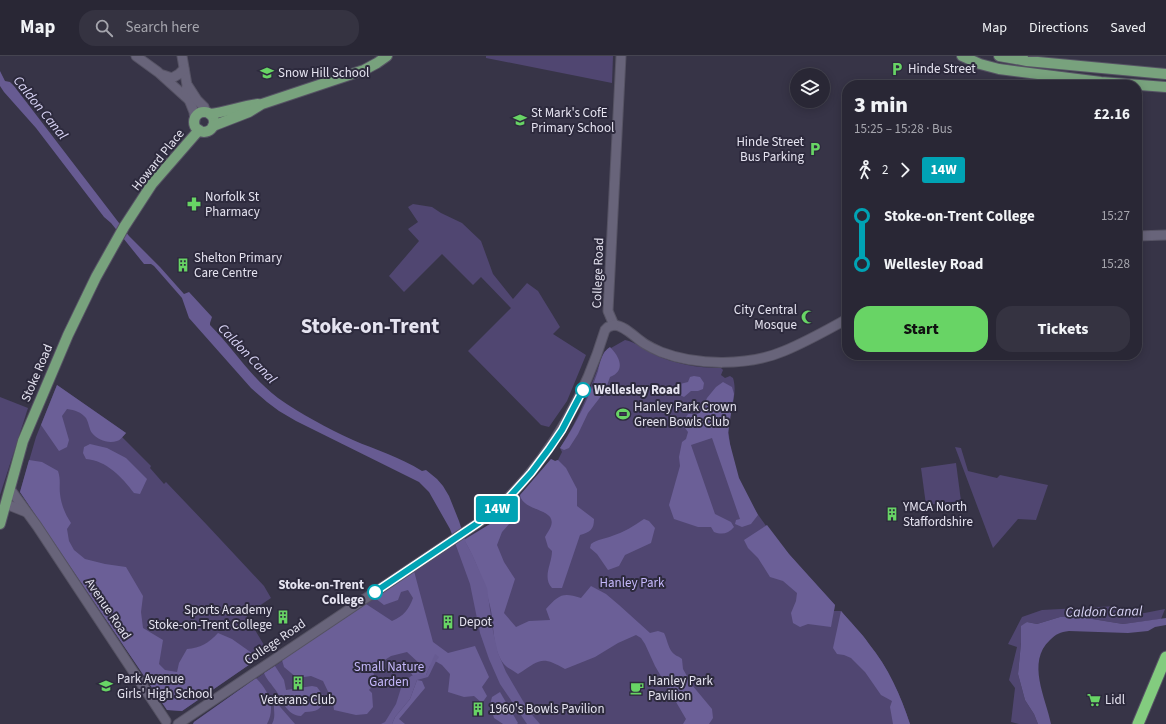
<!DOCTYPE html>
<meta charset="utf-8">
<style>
:root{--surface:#292735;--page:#353341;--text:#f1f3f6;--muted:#a5a5ad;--line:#454450;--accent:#68d465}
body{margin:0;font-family:"Source Sans 3",sans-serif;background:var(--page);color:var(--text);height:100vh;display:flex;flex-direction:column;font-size:15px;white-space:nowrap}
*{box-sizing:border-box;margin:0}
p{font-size:13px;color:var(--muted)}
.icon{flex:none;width:22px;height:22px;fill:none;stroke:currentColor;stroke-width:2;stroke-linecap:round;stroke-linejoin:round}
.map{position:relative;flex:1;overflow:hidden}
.drawer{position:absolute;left:842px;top:24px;width:300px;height:280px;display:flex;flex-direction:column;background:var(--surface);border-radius:16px;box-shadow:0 2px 10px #0003,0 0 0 1px var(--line)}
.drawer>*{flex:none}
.badge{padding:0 8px;border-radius:3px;font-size:14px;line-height:26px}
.tools{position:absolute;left:790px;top:12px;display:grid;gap:8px}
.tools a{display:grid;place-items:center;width:40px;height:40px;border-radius:50%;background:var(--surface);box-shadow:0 2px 10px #0003,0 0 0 1px var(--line);font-size:20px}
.map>.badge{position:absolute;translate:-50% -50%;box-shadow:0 0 0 2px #fff}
.legs{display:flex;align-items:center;gap:6px;height:44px;padding:0 12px;font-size:13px}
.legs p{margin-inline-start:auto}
.summary{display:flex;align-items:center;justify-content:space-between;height:68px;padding:0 12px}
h1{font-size:22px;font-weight:800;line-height:30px}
.button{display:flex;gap:8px;margin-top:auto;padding:8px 12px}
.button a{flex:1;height:46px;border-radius:16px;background:var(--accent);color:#111;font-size:16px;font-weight:800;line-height:46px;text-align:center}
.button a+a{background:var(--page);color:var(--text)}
ul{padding:0 12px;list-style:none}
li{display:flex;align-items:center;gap:14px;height:48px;font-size:15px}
li i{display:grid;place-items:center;width:6px;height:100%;margin:0 5px;background:currentColor}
li i::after{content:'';width:10px;height:10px;margin:-5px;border:3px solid;border-radius:50%;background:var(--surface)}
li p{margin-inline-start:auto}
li:first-child i{background:linear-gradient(#0000 50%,currentColor 0)}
li:last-child i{background:linear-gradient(currentColor 50%,#0000 0)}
header{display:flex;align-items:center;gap:24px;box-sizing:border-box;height:56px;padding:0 20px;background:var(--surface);border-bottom:1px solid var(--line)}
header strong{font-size:19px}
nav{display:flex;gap:22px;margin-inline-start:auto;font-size:14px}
.search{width:280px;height:36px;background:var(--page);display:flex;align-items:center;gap:10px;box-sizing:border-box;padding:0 14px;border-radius:16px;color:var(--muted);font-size:15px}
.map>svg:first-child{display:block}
</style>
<header>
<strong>Map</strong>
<div class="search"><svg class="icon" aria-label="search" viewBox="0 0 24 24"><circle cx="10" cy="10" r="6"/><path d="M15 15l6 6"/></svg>Search here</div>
<nav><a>Map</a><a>Directions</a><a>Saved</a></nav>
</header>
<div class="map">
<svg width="1166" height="668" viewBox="0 0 1166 668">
<rect width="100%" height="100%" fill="#373447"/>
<g fill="#504671">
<polygon points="486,0 613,0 612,27 486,2"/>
<polygon points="413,148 432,151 441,157 462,167 481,185 493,218 513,243 527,227 538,235 560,271 553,278 586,299 567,345 549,371 541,369 468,295 511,252 481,221 473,229 442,198 404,236 389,220 419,185 408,173 418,166 408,151"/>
<path d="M625 284C636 286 644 294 653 298 675 308 697 312 721 312L723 314 721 319 725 322 730 320 733 322C739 341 726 361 729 379 730 393 734 411 739 424 757 468 803 514 835 549L834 555H841C850 566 861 576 869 588 888 611 901 640 910 668H193L194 666 260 620 446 494 495 465 534 425 551 403 555 405 558 404 562 396 560 392C580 362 591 329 604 296Z"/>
<polygon points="57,329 126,377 122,381 151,410 150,412 164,428 166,426 207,469 264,530 271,542 246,559 267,594 259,602 182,655 167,654 20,436 36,381"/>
<polygon points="0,341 28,352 0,439"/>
<polygon points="955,391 961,392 968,415 997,422 1000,419 1048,429 1036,464 1018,463 993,492"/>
<polygon points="956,407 961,445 926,449 921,412"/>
<polygon points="1117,550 1129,560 1165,553 1161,563 1123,568 1080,561 1060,561 1037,568 1027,566 1021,574 1021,587 1018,618 1025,644 1034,658 1038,668 1019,668 1011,666 1015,632 1009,624 1017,591 1008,588 1022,561 1042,554"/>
</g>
<g fill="#6b5f97">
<path d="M610 291C620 301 626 315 610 321L605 335 588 357 578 378 569 392 564 394 560 392C576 368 589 342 598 315 600 306 602 296 610 291Z"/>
<path d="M694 320 700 321 704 327 703 333 698 335H691L684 341C680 339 676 337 676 332L680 328 688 326 690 321Z"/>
<path d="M723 326 732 331 734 338 728 377 730 388 739 422 758 459 751 468 742 471 735 468 736 464 740 463 712 382 691 389 715 458 731 466 734 471C728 478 722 479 714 476L711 471H698L674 463 669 449 680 410 679 401 682 386 686 383 688 376 685 372 683 366 688 358H698L702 354 707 342 716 331Z"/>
<path d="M57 329 126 377C123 380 121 384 117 385 108 388 98 384 92 377 89 373 89 367 86 362 81 356 75 354 67 353L62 360 69 384 67 391 59 395 41 369Z"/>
<path d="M90 388 107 392 126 402 147 423 140 438 134 437C123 422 106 404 86 403L83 397 84 391Z"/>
<path d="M551 403 555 405 558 404 566 412 577 433V450L594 463C594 474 590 476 580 479L562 532H552C542 521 552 508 552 495L548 491 545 481C547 477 550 473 551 470 557 452 523 456 520 439Z"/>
<path d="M29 404 42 406 58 415C61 424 59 430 60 438 61 448 65 458 71 467L67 473 69 485 74 494 85 503 105 508 126 511 143 540 141 556 143 572 163 584 159 608 165 614 177 616 179 607 187 593C200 592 209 587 218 577L232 583 259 602 182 655 167 654 20 436Z"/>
<path d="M505 455 510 458 511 466 502 476 497 489 504 506 515 523 504 557 516 571 529 565 550 564 546 553C559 539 562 536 581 542L591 530 606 538 619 549 650 577 658 575 664 577C667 583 668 591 672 596 675 600 679 600 682 603L683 613 692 629 712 653 713 662 709 668H683L686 663 655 610 645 588 641 582 636 579 618 587 595 601 565 613C541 599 540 604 518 618 514 615 510 613 507 611 491 597 495 569 490 550 485 529 475 502 464 484L495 465Z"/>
<path d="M644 463 649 465 655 472 651 487 625 499 619 510 608 514 597 498 590 492 591 488C598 483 605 483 612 480 624 476 634 470 644 463Z"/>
<polygon points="767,469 789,498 835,549 831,571 808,568 800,571 793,567 791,557 796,545 797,537 783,525 770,521 758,502 748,492 744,484"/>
<path d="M414 515 433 586 448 597 475 590 489 621 482 631 487 640 482 647 474 640 464 641 448 636 450 618 442 609 435 605 430 610 426 619 413 620 411 617 416 615 420 608 407 596 391 600 372 612 376 626 369 634 372 637 373 651 367 658 356 659 334 654 333 646 323 625 311 620 297 622 284 611 282 604 366 548 392 565C404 560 409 553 413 542L408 534 401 536 398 544 384 549 375 542Z"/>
<path d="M841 555C850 566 861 576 869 588 888 611 901 640 910 668H893L890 651 892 645 881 639 865 616 851 602 844 599 837 598 833 592Z"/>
<path d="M275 610 284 624 286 634 312 630 317 631 325 642C322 653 317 656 305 656L301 660C285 659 283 643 274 632 270 626 267 624 264 617Z"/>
<path d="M256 622C269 635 276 651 267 668H193L194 666Z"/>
<polygon points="417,624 422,625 425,632 399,663 405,668 392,668 395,661 410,643"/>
<polygon points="500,636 518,667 517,668 503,668 494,662 490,649 492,641"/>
<path d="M275 645 295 668H272C277 659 272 653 275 645Z"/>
</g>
<g fill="#675b92">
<path d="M0 15 5 25 10 26 14 30 129 180 160 211 184 238 189 236 212 261 210 267V269C234 293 251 322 278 342 301 358 327 372 353 384 376 394 400 401 422 415L426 414 437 423 443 430 449 440 459 465 466 487 472 498 487 532 493 575 498 597 506 616 523 645 533 660 540 668H527L500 628 489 603 480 577 470 528 450 473 429 436 419 426 296 365 279 355 267 346 251 332 189 262 182 242 154 210 151 208H144L111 167 104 161 36 72 4 36 0 30Z"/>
<path d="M1060 561H1080L1123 568 1166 562V569L1155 571 1148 575 1128 577 1069 575C1060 576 1056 578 1050 584 1026 606 1046 642 1051 668H1038L1034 658 1025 644 1018 618 1021 587V570L1027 566 1037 568Z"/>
<path d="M435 598 439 601C434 607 432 615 428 621L417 624 410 643 395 661 392 668H381L385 666 396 648 401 632 407 624 411 620 419 618 426 619Z"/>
</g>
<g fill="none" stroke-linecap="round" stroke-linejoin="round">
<g stroke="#565364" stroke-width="11">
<g id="secondary">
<polyline points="136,0 158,16 189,44"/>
<polyline points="182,0 187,29 186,36 194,56 195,65"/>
<polyline points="163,19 172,22 179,18 184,13"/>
<polyline points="188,30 197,44 204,51 206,56"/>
<polyline points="1137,180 1166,179"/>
<polyline points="614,269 608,255 621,0"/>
<path d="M614 269C626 270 635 282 645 288 650 291 656 294 661 296 697 310 749 310 784 295 806 286 827 274 847 263"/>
<polyline points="10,433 37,470 166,665"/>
<polyline points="6,448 26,456"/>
<path d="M178 668 478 467C487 461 497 454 504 446 553 397 585 340 605 274L608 271 614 269"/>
</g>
</g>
<g stroke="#565364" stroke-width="12">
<g id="primary">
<polyline points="962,0 980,8 999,13 1101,26 1166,31"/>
<polyline points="999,0 1027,5 1166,18"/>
<circle cx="204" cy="66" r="10"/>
<path d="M210 58C226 56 242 50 258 48"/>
<polyline points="213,70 249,56 262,48 364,14 377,7 387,0"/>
<polyline points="0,468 23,385 68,279 96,221 124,171 152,128 199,74"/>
</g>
</g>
<g stroke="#565364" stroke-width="13">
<polyline id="highway" points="1138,668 1166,601"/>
</g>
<use href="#secondary" stroke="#68647a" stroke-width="9"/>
<use href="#primary" stroke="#78a27d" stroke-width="10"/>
<use href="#highway" stroke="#83cc7f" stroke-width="11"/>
</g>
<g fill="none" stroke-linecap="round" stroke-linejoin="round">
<g stroke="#fff" stroke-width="9">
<polyline id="line-1" points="375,536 478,467 504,447 531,417 549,393 562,374 583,334"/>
</g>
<use href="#line-1" stroke="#00a3b4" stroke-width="6"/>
</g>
<defs>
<g id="parking-bare" transform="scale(1.08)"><path d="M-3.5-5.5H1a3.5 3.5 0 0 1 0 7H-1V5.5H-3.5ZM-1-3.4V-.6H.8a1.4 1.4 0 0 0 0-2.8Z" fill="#68d465" stroke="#2d2a3d" stroke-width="2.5" paint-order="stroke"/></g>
<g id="school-bare" transform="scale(1.08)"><path d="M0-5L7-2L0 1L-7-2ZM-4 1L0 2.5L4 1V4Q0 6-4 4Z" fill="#68d465" stroke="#2d2a3d" stroke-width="2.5" paint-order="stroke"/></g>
<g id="pharmacy-bare" transform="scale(1.08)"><path d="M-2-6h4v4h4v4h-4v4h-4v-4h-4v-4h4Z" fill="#68d465" stroke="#2d2a3d" stroke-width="2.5" paint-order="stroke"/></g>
<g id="building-bare" transform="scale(1.08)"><path d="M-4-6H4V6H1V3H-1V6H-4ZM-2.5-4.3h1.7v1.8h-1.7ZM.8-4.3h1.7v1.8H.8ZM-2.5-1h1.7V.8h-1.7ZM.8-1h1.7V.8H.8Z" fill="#68d465" stroke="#2d2a3d" stroke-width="2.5" paint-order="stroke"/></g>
<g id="mosque-bare" transform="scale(1.08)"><path d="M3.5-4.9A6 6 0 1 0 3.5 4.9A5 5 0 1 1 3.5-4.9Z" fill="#68d465" stroke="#2d2a3d" stroke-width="2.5" paint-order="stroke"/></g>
<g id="stadium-bare" transform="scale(1.08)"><path d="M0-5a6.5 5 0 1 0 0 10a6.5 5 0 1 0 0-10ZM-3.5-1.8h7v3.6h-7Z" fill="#68d465" stroke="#2d2a3d" stroke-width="2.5" paint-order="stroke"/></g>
<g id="cafe-bare" transform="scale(1.08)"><path d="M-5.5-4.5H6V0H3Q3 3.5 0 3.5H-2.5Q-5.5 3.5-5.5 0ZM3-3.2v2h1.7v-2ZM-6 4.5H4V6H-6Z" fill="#68d465" stroke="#2d2a3d" stroke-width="2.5" paint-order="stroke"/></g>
<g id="supermarket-bare" transform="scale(1.08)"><path d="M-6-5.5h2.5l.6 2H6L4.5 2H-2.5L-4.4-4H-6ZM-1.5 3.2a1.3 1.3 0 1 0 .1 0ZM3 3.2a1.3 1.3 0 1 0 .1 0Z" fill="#68d465" stroke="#2d2a3d" stroke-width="2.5" paint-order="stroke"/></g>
</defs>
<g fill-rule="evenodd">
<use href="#parking-bare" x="897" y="13"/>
<use href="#school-bare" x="267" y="17"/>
<use href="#school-bare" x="520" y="64"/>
<use href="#parking-bare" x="815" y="93"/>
<use href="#pharmacy-bare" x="194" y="148"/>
<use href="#building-bare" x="183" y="209"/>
<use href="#mosque-bare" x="808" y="261"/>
<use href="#stadium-bare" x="623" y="358"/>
<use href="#building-bare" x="892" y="458"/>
<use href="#building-bare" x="283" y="561"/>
<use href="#building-bare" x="448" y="566"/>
<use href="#building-bare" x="298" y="627"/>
<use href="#school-bare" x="106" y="630"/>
<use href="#cafe-bare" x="637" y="632"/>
<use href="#supermarket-bare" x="1094" y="644"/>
<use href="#building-bare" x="478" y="653"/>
</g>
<g fill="#fff" stroke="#00a3b4" stroke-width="2">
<circle cx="583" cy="334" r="7"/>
<circle cx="375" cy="536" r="7"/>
</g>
<g text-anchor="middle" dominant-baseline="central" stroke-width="4" stroke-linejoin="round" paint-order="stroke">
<g font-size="13" fill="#e5e3f0" stroke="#2d2a3d" text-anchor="start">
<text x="908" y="13">Hinde Street</text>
<text x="278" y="17">Snow Hill School</text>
<text x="531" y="57">St Mark's CofE<tspan x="531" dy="15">Primary School</tspan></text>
<text x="804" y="86" text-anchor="end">Hinde Street<tspan x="804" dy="15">Bus Parking</tspan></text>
<text x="205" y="141">Norfolk St<tspan x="205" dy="15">Pharmacy</tspan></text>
<text x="194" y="202">Shelton Primary<tspan x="194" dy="15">Care Centre</tspan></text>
<text x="797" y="254" text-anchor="end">City Central<tspan x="797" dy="15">Mosque</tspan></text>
<text x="634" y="351">Hanley Park Crown<tspan x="634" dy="15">Green Bowls Club</tspan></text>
<text x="903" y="451">YMCA North<tspan x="903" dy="15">Staffordshire</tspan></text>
<text x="272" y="554" text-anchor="end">Sports Academy<tspan x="272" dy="15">Stoke-on-Trent College</tspan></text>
<text x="459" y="566">Depot</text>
<text x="117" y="623">Park Avenue<tspan x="117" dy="15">Girls' High School</tspan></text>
<text x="648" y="625">Hanley Park<tspan x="648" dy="15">Pavilion</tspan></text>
<text x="298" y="644" text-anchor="middle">Veterans Club</text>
<text x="1105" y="644">Lidl</text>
<text x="489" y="653">1960's Bowls Pavilion</text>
</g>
<g font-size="13" fill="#e5e3f0" stroke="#2d2a3d">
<text transform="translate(158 104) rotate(-51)">Howard Place</text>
<text transform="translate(598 217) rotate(-88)">College Road</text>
<text transform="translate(37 317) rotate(-67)">Stoke Road</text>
<text transform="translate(108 553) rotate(56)">Avenue Road</text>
<text transform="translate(275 586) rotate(-34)">College Road</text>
</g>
<g font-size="13" font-weight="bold" fill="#e5e3f0" stroke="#2d2a3d" text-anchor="start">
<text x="594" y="334">Wellesley Road</text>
<text x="364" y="529" text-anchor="end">Stoke-on-Trent<tspan x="364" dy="15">College</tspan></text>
</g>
<g font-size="13" fill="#c5b8fb" stroke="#2d2a3d">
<text x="632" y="527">Hanley Park</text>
<text x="389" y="611">Small Nature<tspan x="389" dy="15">Garden</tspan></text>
</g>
<g font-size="14" font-style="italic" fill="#dad5f7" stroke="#2d2a3d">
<text transform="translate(40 52) rotate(51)">Caldon Canal</text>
<text transform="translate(247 298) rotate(46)">Caldon Canal</text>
<text transform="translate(1104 556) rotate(-1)">Caldon Canal</text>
</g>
<g font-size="21" font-weight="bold" fill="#e5e3f0" stroke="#2d2a3d">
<text x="370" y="270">Stoke-on-Trent</text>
</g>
</g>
</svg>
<div class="tools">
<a><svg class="icon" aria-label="layers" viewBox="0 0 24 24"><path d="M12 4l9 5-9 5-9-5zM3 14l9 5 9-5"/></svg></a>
</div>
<b class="badge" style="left:497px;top:453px;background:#00a3b4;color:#fff">14W</b>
<section class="drawer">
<div class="summary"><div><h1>3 min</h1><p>15:25 – 15:28 · Bus</p></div><b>£2.16</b></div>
<div class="legs"><svg class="icon" aria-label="walk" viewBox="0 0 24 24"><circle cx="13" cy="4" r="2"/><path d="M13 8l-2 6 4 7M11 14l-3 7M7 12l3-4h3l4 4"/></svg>2<svg class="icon" aria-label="forward" viewBox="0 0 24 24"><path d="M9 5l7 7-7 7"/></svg><b class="badge" style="background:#00a3b4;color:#fff">14W</b></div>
<ul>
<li><i style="color:#00a3b4"></i><b>Stoke-on-Trent College</b><p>15:27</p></li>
<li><i style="color:#00a3b4"></i><b>Wellesley Road</b><p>15:28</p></li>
</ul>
<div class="button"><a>Start</a><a>Tickets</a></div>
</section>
</div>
